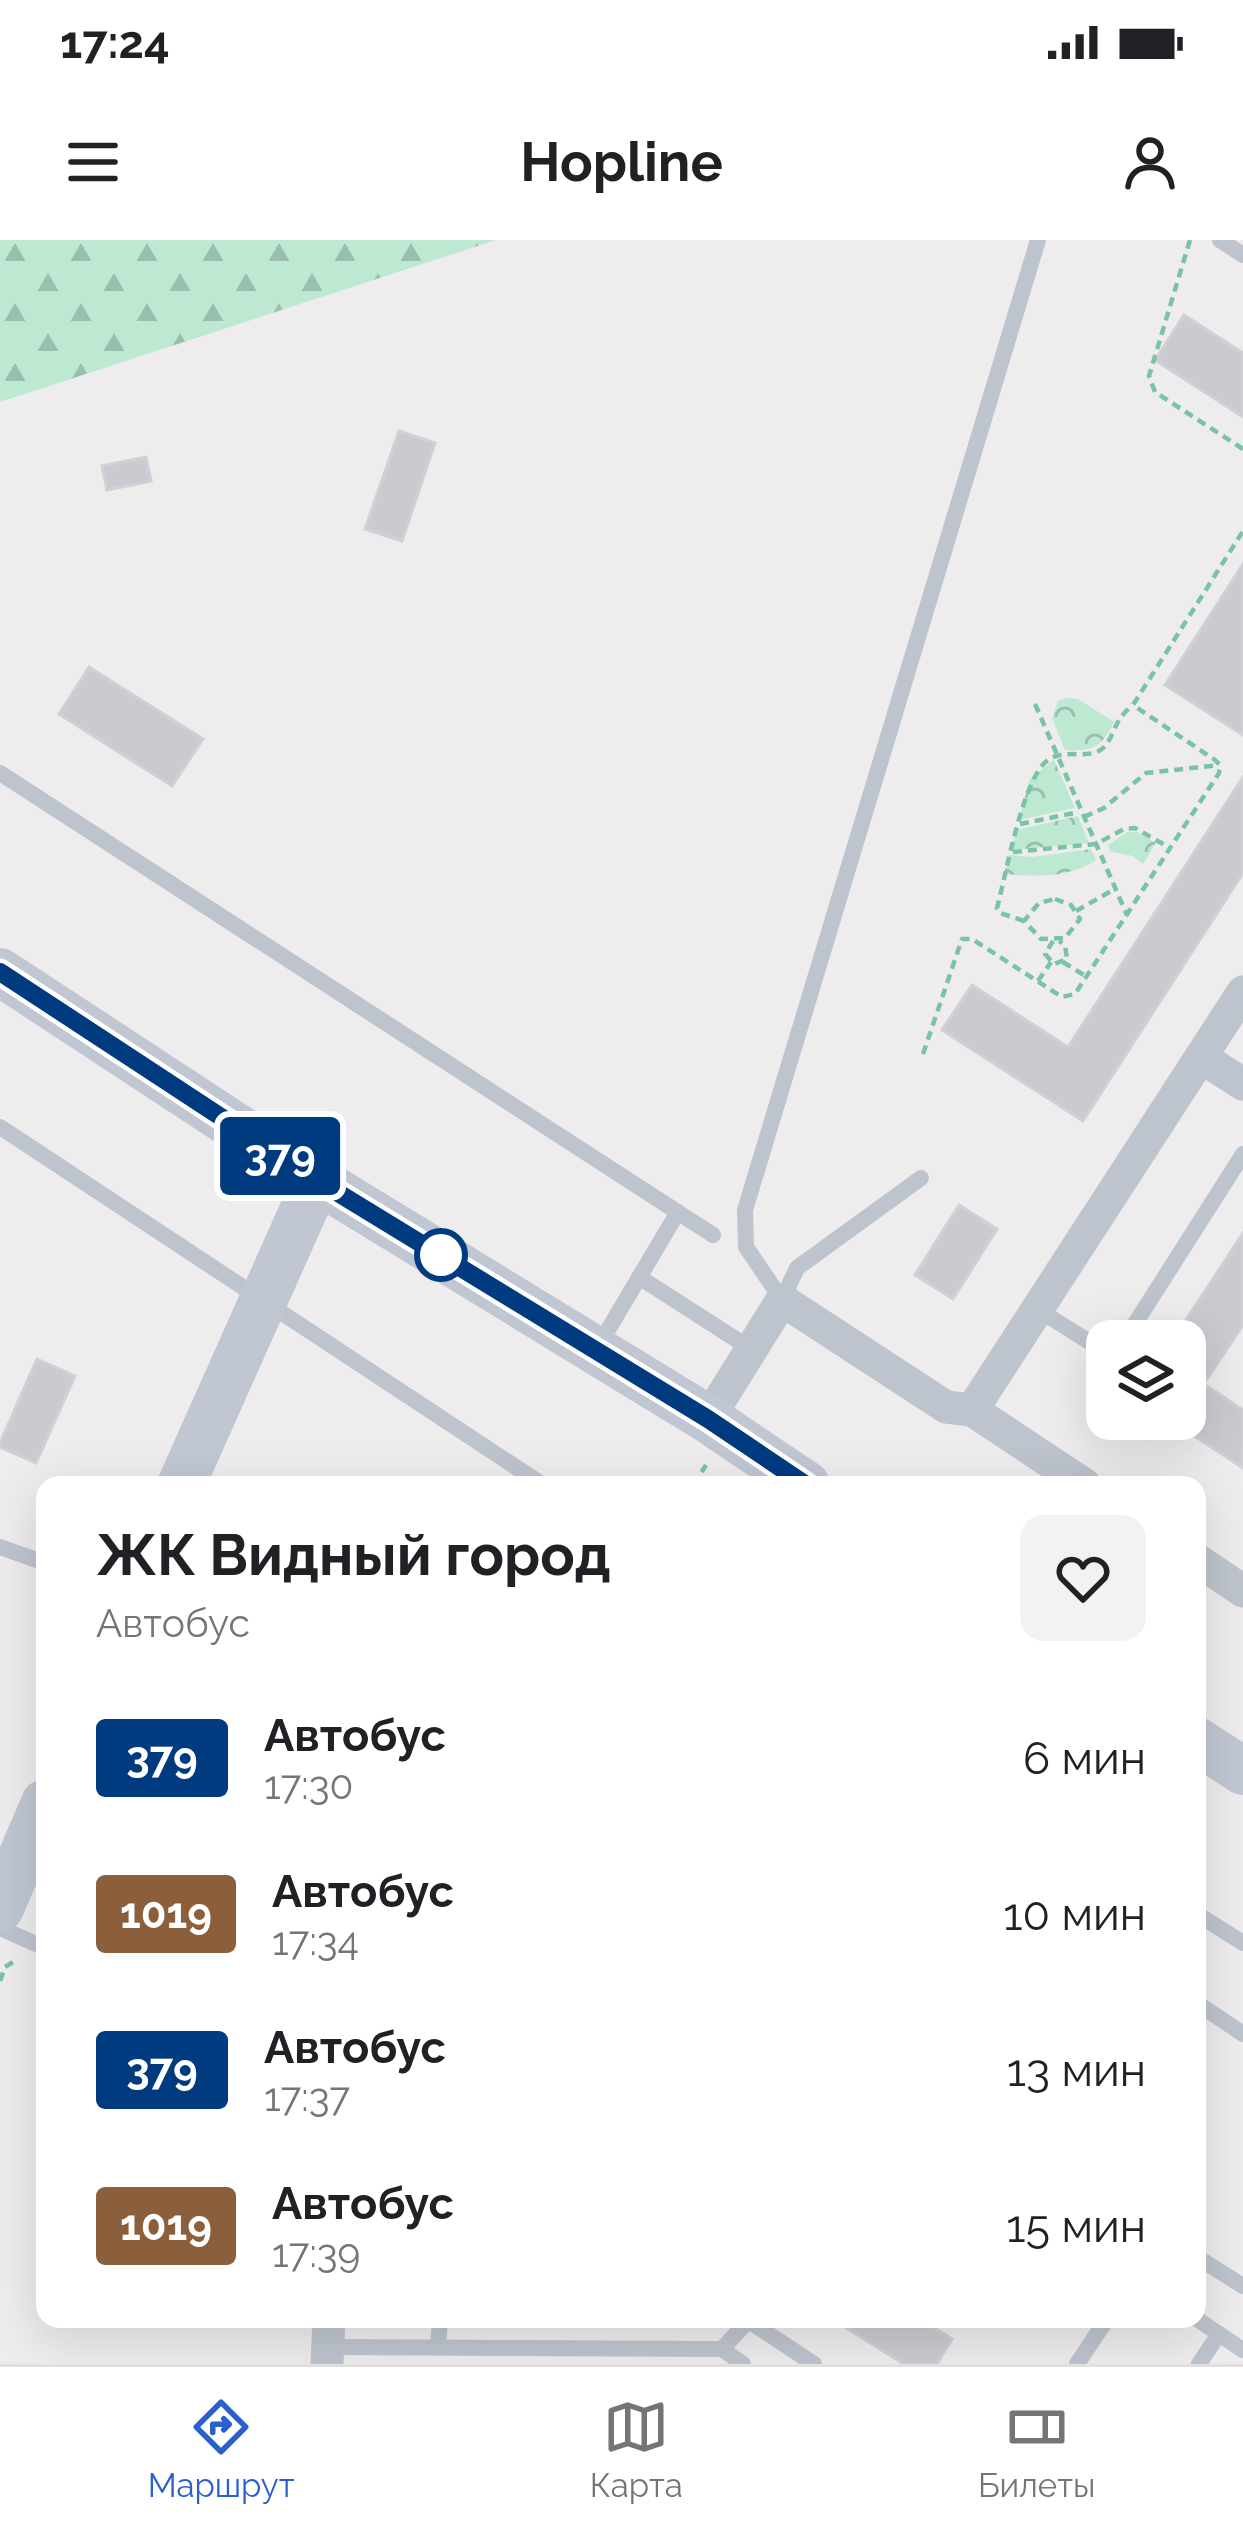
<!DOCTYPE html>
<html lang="ru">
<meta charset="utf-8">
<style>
:root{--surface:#fff;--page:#f2f2f2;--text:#202124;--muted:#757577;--line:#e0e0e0;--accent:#2b5fc9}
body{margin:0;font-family:Raleway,sans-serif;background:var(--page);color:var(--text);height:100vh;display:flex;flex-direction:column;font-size:45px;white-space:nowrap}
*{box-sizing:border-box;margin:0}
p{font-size:39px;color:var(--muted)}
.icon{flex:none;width:66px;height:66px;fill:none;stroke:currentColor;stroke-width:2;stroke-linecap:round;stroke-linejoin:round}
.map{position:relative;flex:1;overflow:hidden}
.panel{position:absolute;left:36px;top:1236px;width:1170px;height:852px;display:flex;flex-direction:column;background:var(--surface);border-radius:24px;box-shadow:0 12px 48px #0002}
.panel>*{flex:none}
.badge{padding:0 24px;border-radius:9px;font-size:42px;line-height:78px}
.controls{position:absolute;left:1086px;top:1080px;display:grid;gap:24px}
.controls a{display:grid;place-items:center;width:120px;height:120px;border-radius:24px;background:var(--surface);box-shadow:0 12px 48px #0002;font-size:60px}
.map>.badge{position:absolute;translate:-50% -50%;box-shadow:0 0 0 6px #fff}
.round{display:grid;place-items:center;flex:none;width:126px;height:126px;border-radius:24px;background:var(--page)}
.summary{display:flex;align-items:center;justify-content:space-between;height:204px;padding:0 60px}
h1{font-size:57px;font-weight:700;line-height:90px}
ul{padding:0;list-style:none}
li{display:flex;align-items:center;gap:36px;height:156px;padding:0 60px}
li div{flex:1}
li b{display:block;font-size:45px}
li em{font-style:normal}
li .badge{min-width:132px;font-weight:700;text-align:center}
.status{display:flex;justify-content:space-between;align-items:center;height:84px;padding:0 60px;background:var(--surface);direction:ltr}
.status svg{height:33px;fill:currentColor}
header{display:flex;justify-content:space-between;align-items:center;height:156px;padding:0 60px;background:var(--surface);font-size:54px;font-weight:700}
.tabs{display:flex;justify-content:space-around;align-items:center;height:168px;border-top:3px solid var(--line);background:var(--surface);font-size:33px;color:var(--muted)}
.tabs a{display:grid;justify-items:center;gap:6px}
.tabs .on{color:var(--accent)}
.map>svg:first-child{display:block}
</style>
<div class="status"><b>17:24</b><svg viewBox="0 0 49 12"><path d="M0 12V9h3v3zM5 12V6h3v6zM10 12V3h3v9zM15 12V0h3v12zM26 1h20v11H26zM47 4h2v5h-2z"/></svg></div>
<header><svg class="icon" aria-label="menu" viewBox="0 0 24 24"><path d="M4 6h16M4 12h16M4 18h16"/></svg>Hopline<svg class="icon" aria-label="person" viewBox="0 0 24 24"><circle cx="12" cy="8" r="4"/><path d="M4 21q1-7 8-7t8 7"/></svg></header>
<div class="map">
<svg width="1243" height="2124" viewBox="0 0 1243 2124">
<defs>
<pattern id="forest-firs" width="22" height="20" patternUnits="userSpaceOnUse" patternTransform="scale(3)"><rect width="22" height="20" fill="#bde9d3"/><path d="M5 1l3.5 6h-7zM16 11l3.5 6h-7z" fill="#9bbfae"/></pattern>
<pattern id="park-crowns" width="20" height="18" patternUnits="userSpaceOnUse" patternTransform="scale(3)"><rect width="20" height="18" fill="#bde9d3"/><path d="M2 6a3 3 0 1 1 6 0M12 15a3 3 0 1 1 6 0" fill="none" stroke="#9bbfae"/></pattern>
</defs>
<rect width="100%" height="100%" fill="#eeecec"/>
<polygon fill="url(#forest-firs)" points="0,0 496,0 0,162"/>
<g fill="url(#park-crowns)">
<path d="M1067 458 1078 459 1114 482C1101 508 1094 511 1065 510L1052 478 1058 461Z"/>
<polygon points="1054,520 1075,568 1019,580 1030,539"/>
<polygon points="1078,576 1089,603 1011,610 1016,590"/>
<polygon points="1127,592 1138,592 1156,603 1143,624 1133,616 1111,612 1108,605"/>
<path d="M1091 609 1096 620C1069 638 1036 637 1004 634L1009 615 1032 617Z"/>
</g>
<g fill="#cacad0" stroke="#d0d1d7" stroke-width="3">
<polygon points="1184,75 1243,113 1243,177 1155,120"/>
<polygon points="399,191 435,203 402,301 365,289"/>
<polygon points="146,217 151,241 107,250 102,226"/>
<polygon points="1243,324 1243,495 1165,445"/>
<polygon points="89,427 203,499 172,546 59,474"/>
<polygon points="1243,537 1243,633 1083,881 942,790 972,745 1068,807"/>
<polygon points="959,965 997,989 953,1059 915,1035"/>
<polygon points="1243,993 1243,1085 1204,1144 1243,1170 1243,1228 1185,1190 1185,1101 1172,1101"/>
<polygon points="37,1119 75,1136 36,1223 0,1207 0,1203"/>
<polygon points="832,2079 921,2079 952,2099 937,2124 904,2124"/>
</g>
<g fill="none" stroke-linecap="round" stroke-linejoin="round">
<g stroke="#79c3a6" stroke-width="4.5" stroke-dasharray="9 6" stroke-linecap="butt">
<polyline points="1190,0 1149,136 1155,152 1243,209"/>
<polyline points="1035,464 1127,675"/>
<polyline points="1084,577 1104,568 1146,533 1219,525"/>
<polyline points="1020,584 1079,572"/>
<polyline points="1013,612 1096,604 1124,589 1135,588 1170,608"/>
<polygon points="1055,659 1071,665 1080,679 1065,698 1041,699 1024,681 1039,663"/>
<polyline points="1076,671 1113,650"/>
<path d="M1024 681 1000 673 997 668C1006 635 1023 537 1048 520 1065 508 1087 520 1102 509 1115 498 1112 481 1133 465"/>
<polyline points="1053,701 1045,714 1054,724 1067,719 1065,705 1059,701"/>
<polyline points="1063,722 1087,737"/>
<polyline points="1038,741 1051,722"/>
<polyline points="923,814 962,699 972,699 1062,757 1075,754 1219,533 1220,525 1215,520 1133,465 1243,291"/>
<polyline points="1097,1172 1103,1164"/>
<polyline points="694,1245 706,1225"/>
<polyline points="0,1741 5,1727 18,1719"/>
</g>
<g stroke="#bec4cd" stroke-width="16">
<polyline points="1220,0 1243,15"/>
<polyline points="0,533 713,995"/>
<polyline points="0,887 543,1245"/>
<polyline points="921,938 797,1028 782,1060 746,1007 745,970 1038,0"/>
<polyline points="639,1037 751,1109"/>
<polyline points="1037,1069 1107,1113"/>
<polyline points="1124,1101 1243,914"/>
<polyline points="599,1105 678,972"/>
<polyline points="0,1307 45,1323"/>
<polyline points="1197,1674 1243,1703"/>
<polyline points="0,1688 45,1708"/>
<polyline points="1197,1763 1243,1794"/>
<polyline points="1197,2017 1243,2046"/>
<polyline points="746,2079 814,2124"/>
<polyline points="1197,2079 1219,2094"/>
<polyline points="328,2107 722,2109 743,2124"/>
<polyline points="438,2107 440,2079"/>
<polyline points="722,2109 748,2081"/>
<polyline points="1077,2124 1107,2079"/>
<polyline points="1199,2124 1219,2094 1243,2110"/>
</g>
<g stroke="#bec4cd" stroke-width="33">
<polyline points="1201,817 1243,844"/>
<polyline points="972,1170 1243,752"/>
<polyline points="708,1179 782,1060 946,1167 972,1170 1085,1245"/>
<polyline points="1197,1320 1243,1351"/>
<polyline points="327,2124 329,2079"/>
</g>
<g stroke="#c0c7d3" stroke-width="48">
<polyline points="0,732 317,940 708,1179 806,1245"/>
<polyline points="181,1245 317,940"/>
<polyline points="1197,1501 1243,1531"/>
<polyline points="0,1668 45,1563"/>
</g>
</g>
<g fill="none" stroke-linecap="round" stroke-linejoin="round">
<g stroke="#fff" stroke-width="27">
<polyline id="line" points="0,732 317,940 708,1179 806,1245"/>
</g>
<use href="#line" stroke="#003b80" stroke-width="18"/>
</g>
<circle fill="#fff" stroke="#003b80" stroke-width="6" cx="441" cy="1015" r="24"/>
</svg>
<div class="controls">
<a><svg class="icon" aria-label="layers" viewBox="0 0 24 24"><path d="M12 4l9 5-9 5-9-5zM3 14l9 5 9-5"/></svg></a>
</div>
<b class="badge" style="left:280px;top:916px;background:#003b80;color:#fff">379</b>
<section class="panel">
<div class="summary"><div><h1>ЖК Видный город</h1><p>Автобус</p></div><a class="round"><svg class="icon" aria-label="heart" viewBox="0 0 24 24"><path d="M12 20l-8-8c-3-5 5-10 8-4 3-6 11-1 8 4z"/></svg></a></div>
<ul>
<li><span class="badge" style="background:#003b80;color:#fff">379</span><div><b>Автобус</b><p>17:30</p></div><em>6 мин</em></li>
<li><span class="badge" style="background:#8b5e3c;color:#fff">1019</span><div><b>Автобус</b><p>17:34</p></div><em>10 мин</em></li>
<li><span class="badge" style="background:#003b80;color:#fff">379</span><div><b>Автобус</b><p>17:37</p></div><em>13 мин</em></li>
<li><span class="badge" style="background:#8b5e3c;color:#fff">1019</span><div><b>Автобус</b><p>17:39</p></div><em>15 мин</em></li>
</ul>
</section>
</div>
<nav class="tabs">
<a class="on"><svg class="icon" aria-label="directions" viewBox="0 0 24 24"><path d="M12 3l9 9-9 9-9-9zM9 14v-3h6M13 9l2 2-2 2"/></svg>Маршрут</a>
<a><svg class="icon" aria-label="map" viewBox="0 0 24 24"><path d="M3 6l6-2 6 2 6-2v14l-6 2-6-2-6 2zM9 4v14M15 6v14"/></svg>Карта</a>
<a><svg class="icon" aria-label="tickets" viewBox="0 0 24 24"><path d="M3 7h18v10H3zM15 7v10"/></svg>Билеты</a>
</nav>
